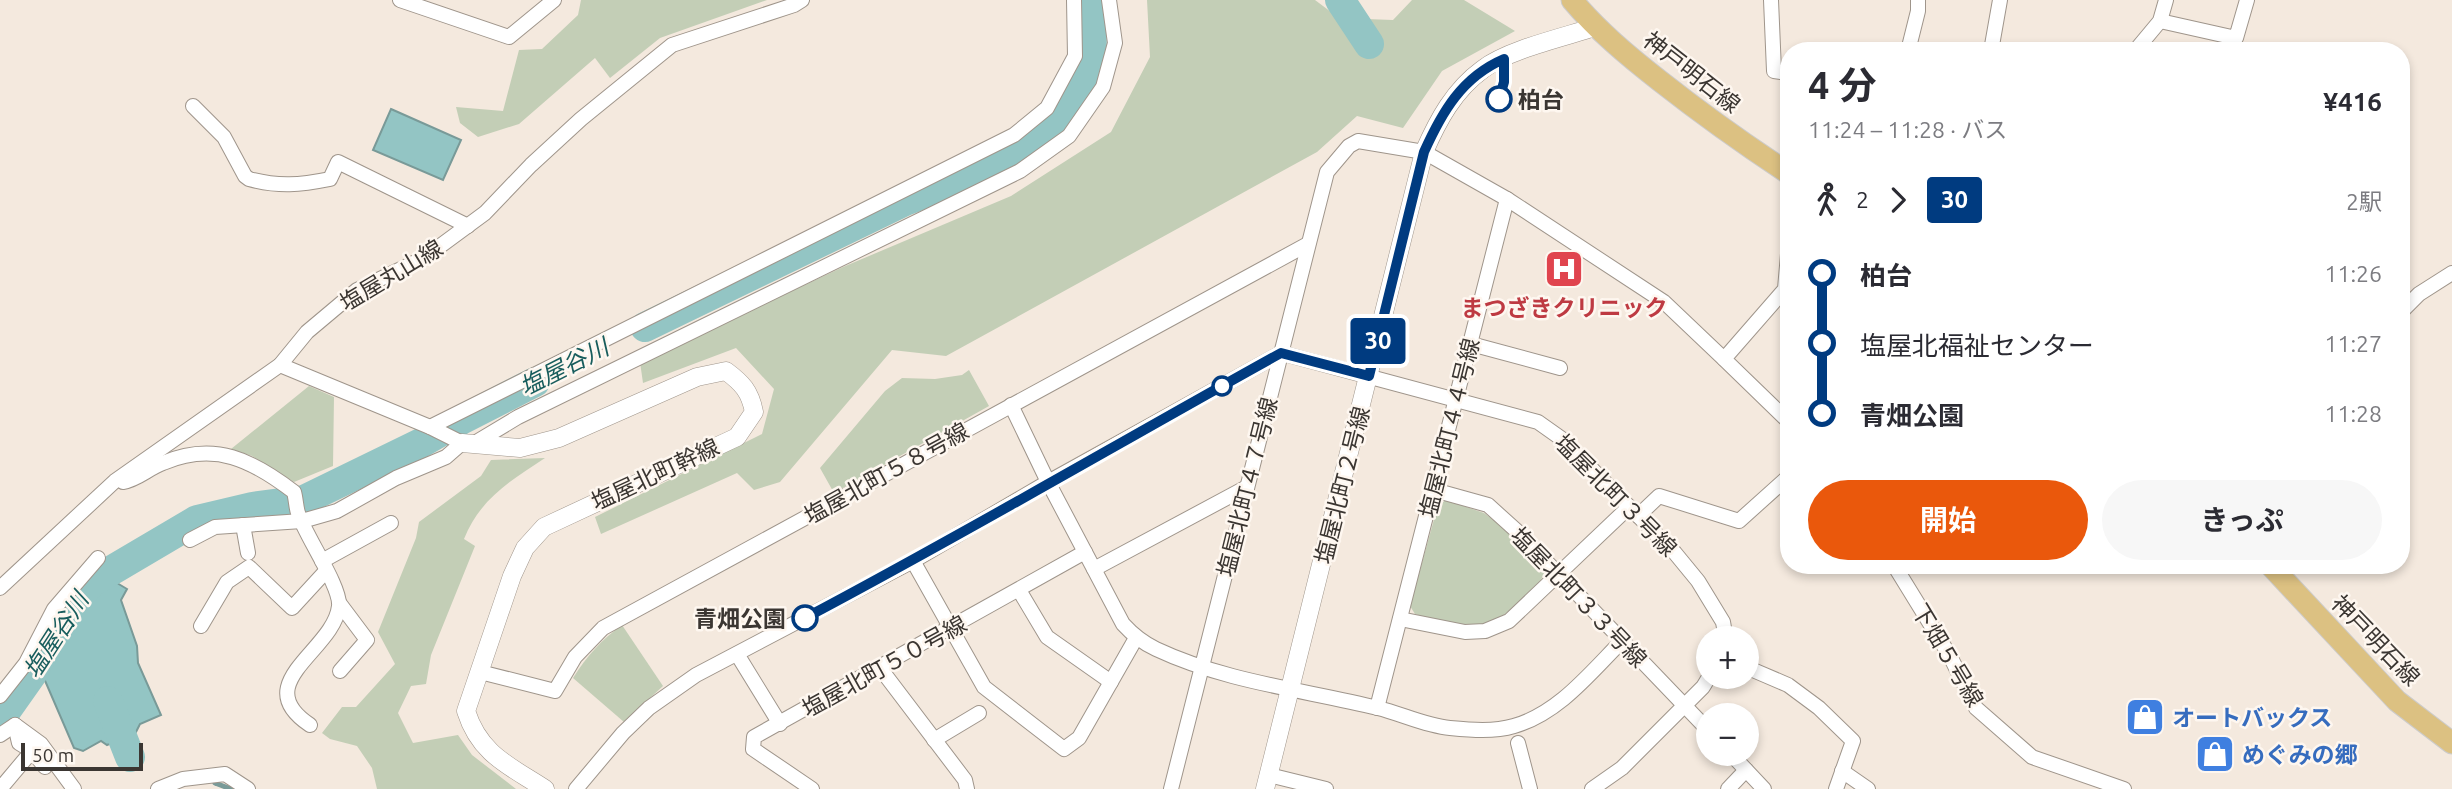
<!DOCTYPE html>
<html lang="ja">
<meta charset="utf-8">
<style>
:root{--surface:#fff;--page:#f7f7f7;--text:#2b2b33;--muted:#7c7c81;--accent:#ea580c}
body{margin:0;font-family:Ubuntu,"Noto Sans JP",sans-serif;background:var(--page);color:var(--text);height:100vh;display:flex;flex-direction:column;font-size:26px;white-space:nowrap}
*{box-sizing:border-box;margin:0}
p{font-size:23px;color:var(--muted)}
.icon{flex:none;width:38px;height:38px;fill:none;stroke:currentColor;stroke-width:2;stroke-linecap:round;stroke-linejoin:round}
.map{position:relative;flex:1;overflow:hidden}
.sheet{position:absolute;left:1780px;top:42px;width:630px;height:532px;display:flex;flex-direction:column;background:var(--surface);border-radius:28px;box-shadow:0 4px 10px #0003}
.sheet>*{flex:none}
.badge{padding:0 14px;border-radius:5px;font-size:24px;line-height:46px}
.fabs{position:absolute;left:1696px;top:626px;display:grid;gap:14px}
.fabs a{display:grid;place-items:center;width:63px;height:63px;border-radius:50%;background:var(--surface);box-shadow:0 4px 10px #0003;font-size:35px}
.scale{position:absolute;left:21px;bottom:18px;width:122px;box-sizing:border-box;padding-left:7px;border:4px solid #3b3632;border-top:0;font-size:19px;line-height:24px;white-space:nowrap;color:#3b3632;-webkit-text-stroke:5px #fef7f0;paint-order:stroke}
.map>.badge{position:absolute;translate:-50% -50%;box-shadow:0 0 0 4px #fff}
.legs{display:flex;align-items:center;gap:10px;height:77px;padding:0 28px;font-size:23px}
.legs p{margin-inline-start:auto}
.summary{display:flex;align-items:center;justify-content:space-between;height:119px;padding:0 28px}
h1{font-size:38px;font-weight:700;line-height:52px}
.cta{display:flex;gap:14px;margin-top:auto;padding:14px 28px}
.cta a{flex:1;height:80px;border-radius:42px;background:var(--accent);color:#fff;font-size:28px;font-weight:700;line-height:80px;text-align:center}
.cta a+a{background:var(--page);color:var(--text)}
ul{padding:0 28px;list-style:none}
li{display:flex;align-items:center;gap:24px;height:70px;font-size:26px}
li i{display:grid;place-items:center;width:10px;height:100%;margin:0 9px;background:currentColor}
li i::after{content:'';width:18px;height:18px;margin:-9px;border:5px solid;border-radius:50%;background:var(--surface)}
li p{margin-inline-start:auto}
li:first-child i{background:linear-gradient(#0000 50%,currentColor 0)}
li:last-child i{background:linear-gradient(currentColor 50%,#0000 0)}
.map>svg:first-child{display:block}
</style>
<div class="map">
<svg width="2452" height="789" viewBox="0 0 2452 789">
<rect width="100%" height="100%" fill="#f4e9de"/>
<g fill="#c3ceb6">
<polygon points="581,0 767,0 660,38 610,78 595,58 519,124 478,137 460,123 456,107 503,111 519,50 542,49 578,15"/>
<polygon points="1147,0 1315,0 1339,18 1393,20 1412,0 1464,0 1515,31 1442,71 1403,128 1357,116 1317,152 946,356 892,350 780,482 754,490 737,473 601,534 595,517 762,434 774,389 736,348 643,383 640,362 843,267 1011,196 1111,132 1150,57"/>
<polygon points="969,370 989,406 834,493 820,468 885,391 902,378 935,379 962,375"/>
<polygon points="309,386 334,397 333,466 294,482 252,456 231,449"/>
<path d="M545 458C510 481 480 499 464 539L475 546 431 655 426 684 411 686 398 713 413 743 458 735 472 755 516 789H377L372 768 357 746 330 739 322 733 342 707H356L395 664 378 632 416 538 419 522 481 476 491 460Z"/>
<path d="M1446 500 1484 513 1506 529 1545 571C1541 584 1531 591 1521 600 1511 609 1498 622 1485 625 1464 631 1436 620 1415 614L1410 606 1438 505Z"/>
<path d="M622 625 663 686 624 722 573 678C587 656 601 640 622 625Z"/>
</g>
<g fill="#93c5c4" stroke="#799a98" stroke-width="2">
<polygon points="391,109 461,140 443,180 373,150"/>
<polygon points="112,580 127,589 121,600 137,646 138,663 161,715 140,724 136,732 107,745 101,741 83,751 74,748 43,676 81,607"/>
</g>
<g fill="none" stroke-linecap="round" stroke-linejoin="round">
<polyline stroke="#799a98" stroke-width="5" points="215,783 231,789"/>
<g stroke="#93c5c4" stroke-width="30">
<polyline points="1340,0 1369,44"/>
<polyline points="645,327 905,201 1002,164 1042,139 1064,120 1082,88 1092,54 1091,0"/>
<polyline points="108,701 130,757"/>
<polyline points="0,715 8,708 32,674 69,607 92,582 197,520 252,507 304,500 421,443 461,420 535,382"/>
</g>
<g stroke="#9f958b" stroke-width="16">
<g id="minor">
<polyline points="400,0 509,37 554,0"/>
<polyline points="1771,0 1774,71 1788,73"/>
<polyline points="2160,21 2236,38 2247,0"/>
<polyline points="1908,51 1918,11 1918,0"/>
<polyline points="1991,51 2000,0"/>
<polyline points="2135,51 2160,21 2166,0"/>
<path d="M193 106 224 137 245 176 249 179C279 187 300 185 330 179L338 162 468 226"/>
<polyline points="1507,199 1664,302 1724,359"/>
<polyline points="1788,254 1785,289 1724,359 1788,421"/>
<polyline points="2401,312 2419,294 2452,273"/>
<polyline points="1471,344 1560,368"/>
<path d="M1011 405 1048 482 1123 624C1133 635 1143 643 1156 649 1226 682 1305 690 1378 708 1402 714 1426 726 1450 728 1471 730 1494 732 1514 726 1559 713 1590 673 1622 641"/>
<polyline points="430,427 1014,135 1047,108 1075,56 1074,0"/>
<polyline points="473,444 518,417 1020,171 1069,136 1103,87 1115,43 1109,0"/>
<path d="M123 482C137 480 149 468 163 463 215 441 252 460 294 492 296 499 296 507 298 513 305 535 341 587 339 606 334 651 247 683 310 725"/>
<polyline points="1434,490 1488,505 1519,533 1708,730"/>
<polyline points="1638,516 1659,496 1739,521 1788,477"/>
<polyline points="243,525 248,553"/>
<polyline points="190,540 215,527 302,521 337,511 396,478 446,457 462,443 430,427 280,365"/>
<polyline points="322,561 391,523"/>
<polyline points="913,561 984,687 1064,749 1079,738 1136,638"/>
<polyline points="1894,565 1950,656 1976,708 2032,757 2124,789"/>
<polyline points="1094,569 1247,487"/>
<polyline points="0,588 115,481 280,365 307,332 357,290 424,258 485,213 531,165 581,119 672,45 794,5 802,0"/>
<polyline points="1019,590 1047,637 1111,682"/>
<polyline points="340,604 367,640 340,671"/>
<polyline points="1400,619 1465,632 1485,631 1509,621 1629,507"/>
<polyline points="201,626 227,582 249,567 292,608 326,571"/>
<polyline points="737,654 780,724"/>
<polyline points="1746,667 1788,685 1819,708 1853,741 1836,789"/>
<polyline points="880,668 965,780 967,789"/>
<polyline points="480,672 555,691 575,657 603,628 1308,244"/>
<polyline points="0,696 26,663 54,609 98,558"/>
<polyline points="15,725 19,743 32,751 45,767"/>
<polyline points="0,735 15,725 41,744 74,789"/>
<polyline points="934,740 979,713"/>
<polyline points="1518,743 1530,789"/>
<polyline points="1731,754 1764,789"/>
<polyline points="1842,771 1868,789"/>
<polyline points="1269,775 1326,789"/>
<polyline points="0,789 32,751"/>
<polyline points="158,789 183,779 225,774 248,789"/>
<polyline points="576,789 623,733 649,708 696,675 913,561 1048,482 1281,353 1538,422 1562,439 1675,553 1698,581 1723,622 1726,639"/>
<polyline points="812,789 753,749 754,737 1085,552"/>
<polyline points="1171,789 1327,172 1349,146 1358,141 1424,152 1507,199 1377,708"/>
<polyline points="1592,789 1622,768 1703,687 1709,677"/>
<polyline points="1728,789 1746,770"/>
</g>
</g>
<g stroke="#9f958b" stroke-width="19">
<g id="tertiary">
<path d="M462 443 520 448 559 438 697 377 726 371C742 383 750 391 754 412L737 437 544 527 525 548 512 576 466 711C480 755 510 766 545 789"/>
<path d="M1265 789 1424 152C1438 120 1454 90 1483 69 1507 50 1564 37 1595 27"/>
</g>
</g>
<g stroke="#cccbca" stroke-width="23">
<g id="primary">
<path d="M1572 0C1598 31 1628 56 1660 81 1702 114 1744 144 1788 173"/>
<polyline points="2270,565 2397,701 2452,743"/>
</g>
</g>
<use href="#minor" stroke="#fff" stroke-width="14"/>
<use href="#tertiary" stroke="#fff" stroke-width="18"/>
<use href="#primary" stroke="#dcc182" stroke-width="21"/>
</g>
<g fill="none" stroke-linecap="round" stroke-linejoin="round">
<g stroke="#fff" stroke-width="16">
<path id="line-1" d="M805 618C966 533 1122 441 1281 353L1369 376 1424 152C1442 112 1462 77 1504 59V82L1499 99"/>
</g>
<use href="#line-1" stroke="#003b80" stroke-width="10"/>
</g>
<defs>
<g id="hospital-square" transform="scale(2.0125)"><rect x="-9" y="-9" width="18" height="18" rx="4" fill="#e0444e" stroke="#fef7f0"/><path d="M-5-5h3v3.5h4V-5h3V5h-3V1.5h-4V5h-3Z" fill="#fff"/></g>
<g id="shop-square" transform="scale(2.0125)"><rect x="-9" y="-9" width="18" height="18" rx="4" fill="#3f7fe0" stroke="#fef7f0"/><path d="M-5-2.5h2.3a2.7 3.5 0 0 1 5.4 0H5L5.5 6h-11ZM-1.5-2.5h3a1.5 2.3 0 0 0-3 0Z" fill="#fff"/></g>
</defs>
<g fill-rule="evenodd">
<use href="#hospital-square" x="1564" y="269"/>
<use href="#shop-square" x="2145" y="717"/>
<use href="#shop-square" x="2215" y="754"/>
</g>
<g fill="#fff" stroke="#003b80" stroke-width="3.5">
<circle cx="1499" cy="99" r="12"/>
<circle cx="1222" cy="386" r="9"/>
<circle cx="805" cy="618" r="12"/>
</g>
<g text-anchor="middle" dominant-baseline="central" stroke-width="5" stroke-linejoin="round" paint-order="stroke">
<g font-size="23" fill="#3b3632" stroke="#fef7f0">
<text transform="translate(1692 72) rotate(38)">神戸明石線</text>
<text transform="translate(391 275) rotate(-31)">塩屋丸山線</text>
<text transform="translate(1449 428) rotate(-76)">塩屋北町４４号線</text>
<text transform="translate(886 473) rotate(-29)">塩屋北町５８号線</text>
<text transform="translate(655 474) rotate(-25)">塩屋北町幹線</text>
<text transform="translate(1342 485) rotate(-76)">塩屋北町２号線</text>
<text transform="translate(1247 487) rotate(-76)">塩屋北町４７号線</text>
<text transform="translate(1616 495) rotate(45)">塩屋北町３号線</text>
<text transform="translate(1579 597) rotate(46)">塩屋北町３３号線</text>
<text transform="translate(2376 640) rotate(46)">神戸明石線</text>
<text transform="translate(1948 655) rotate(59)">下畑５号線</text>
<text transform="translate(884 666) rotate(-29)">塩屋北町５０号線</text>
</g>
<g font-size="23" font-weight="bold" fill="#3b3632" stroke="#fef7f0" text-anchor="start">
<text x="1518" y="99">柏台</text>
<text x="786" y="618" text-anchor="end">青畑公園</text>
</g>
<g font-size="23" font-weight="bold" fill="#be3a42" stroke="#fef7f0">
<text x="1564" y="307">まつざきクリニック</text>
</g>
<g font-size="23" font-weight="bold" fill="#366cbe" stroke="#fef7f0" text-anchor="start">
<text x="2172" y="717">オートバックス</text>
<text x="2242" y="754">めぐみの郷</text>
</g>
<g font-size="24" font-style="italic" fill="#185d5d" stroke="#fef7f0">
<text transform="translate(564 367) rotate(-27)">塩屋谷川</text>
<text transform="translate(56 635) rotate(-57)">塩屋谷川</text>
</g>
</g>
</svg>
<div class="fabs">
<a>+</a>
<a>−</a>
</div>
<div class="scale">50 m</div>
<b class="badge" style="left:1378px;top:341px;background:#003b80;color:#fff">30</b>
<section class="sheet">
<div class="summary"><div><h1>4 分</h1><p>11:24 – 11:28 · バス</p></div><b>¥416</b></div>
<div class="legs"><svg class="icon" aria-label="walk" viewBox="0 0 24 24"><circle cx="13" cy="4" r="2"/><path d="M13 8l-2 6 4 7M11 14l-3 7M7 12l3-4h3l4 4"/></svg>2<svg class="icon" aria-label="forward" viewBox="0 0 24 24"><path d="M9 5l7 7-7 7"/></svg><b class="badge" style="background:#003b80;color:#fff">30</b><p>2駅</p></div>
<ul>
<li><i style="color:#003b80"></i><b>柏台</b><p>11:26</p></li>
<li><i style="color:#003b80"></i><span>塩屋北福祉センター</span><p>11:27</p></li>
<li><i style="color:#003b80"></i><b>青畑公園</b><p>11:28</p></li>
</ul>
<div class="cta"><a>開始</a><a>きっぷ</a></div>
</section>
</div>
